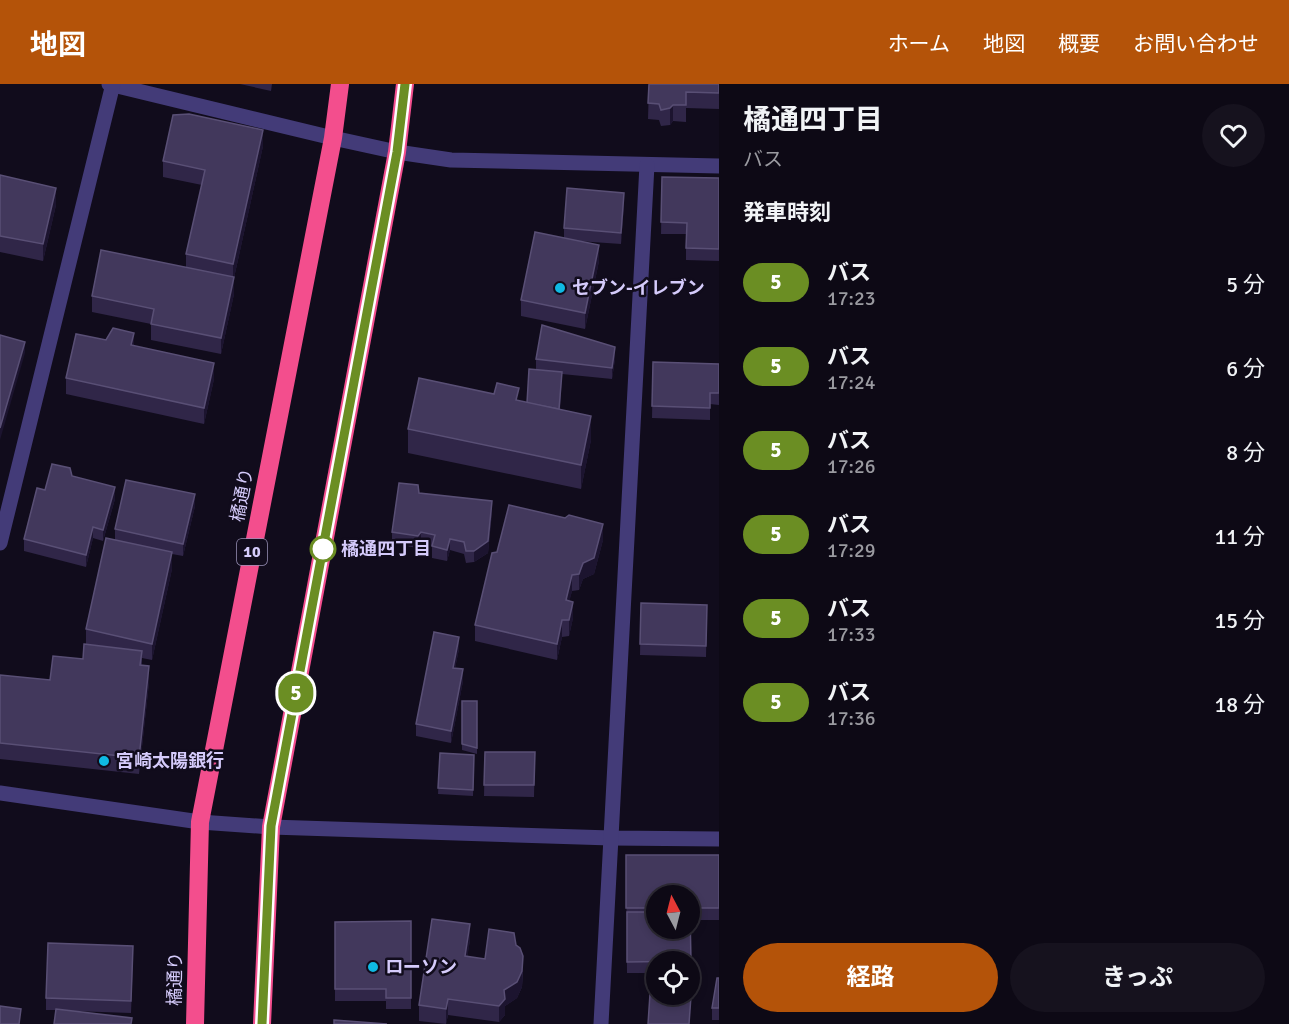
<!DOCTYPE html>
<html lang="ja">
<meta charset="utf-8">
<style>
:root{--surface:#0d0915;--page:#16121e;--text:#f1f3f6;--muted:#9a9aa0;--line:#2d2a34;--accent:#b45309}
body{margin:0;font-family:Signika,"Noto Sans JP",sans-serif;background:var(--page);color:var(--text);height:100vh;display:flex;flex-direction:column;font-size:22px;white-space:nowrap}
*{box-sizing:border-box;margin:0}
p{font-size:20px;color:var(--muted)}
.icon{flex:none;width:33px;height:33px;fill:none;stroke:currentColor;stroke-width:2;stroke-linecap:round;stroke-linejoin:round}
.map{position:relative;flex:1;overflow:hidden}
.panel{display:flex;flex-direction:column;background:var(--surface);width:570px}
.panel>*{flex:none}
.badge{padding:0 12px;border-radius:20px;font-size:21px;line-height:39px}
.needle{width:39px;rotate:353deg}
.tools{position:absolute;left:646px;top:801px;display:grid;gap:12px}
.tools a{display:grid;place-items:center;width:54px;height:54px;border-radius:50%;background:var(--surface);box-shadow:0 3px 9px #0003,0 0 0 2px var(--line);font-size:30px}
.map>.badge{position:absolute;translate:-50% -50%;box-shadow:0 0 0 3px #fff}
h2{padding:0 24px;font-size:22px;line-height:54px}
.round{display:grid;place-items:center;flex:none;width:63px;height:63px;border-radius:32px;background:var(--page)}
.headline{display:flex;align-items:center;justify-content:space-between;height:102px;padding:0 24px}
h1{font-size:28px;font-weight:700;line-height:45px}
.primary-button{display:flex;gap:12px;margin-top:auto;padding:12px 24px}
.primary-button a{flex:1;height:69px;border-radius:36px;background:var(--accent);color:#fff;font-size:24px;font-weight:700;line-height:69px;text-align:center}
.primary-button a+a{background:var(--page);color:var(--text)}
ul{padding:0;list-style:none}
li{display:flex;align-items:center;gap:18px;height:84px;padding:0 24px}
li div{flex:1}
li b{display:block;font-size:22px}
li em{font-style:normal}
li .badge{min-width:66px;font-weight:700;text-align:center}
header{display:flex;align-items:center;gap:36px;box-sizing:border-box;height:84px;padding:0 30px;background:var(--accent);color:#fff}
header strong{font-size:28px}
nav{display:flex;gap:33px;margin-inline-start:auto;font-size:21px}
main{display:flex;flex:1;min-height:0}
.map>svg:first-child{display:block}
</style>
<header>
<strong>地図</strong>
<nav><a>ホーム</a><a>地図</a><a>概要</a><a>お問い合わせ</a></nav>
</header>
<main>
<div class="map">
<svg width="719" height="940" viewBox="0 0 719 940">
<rect width="100%" height="100%" fill="#110c1c"/>
<g fill="none" stroke-linecap="round" stroke-linejoin="round">
<g stroke="#433b78" stroke-width="15">
<polyline points="109,0 333,54 397,68 451,76 719,82"/>
<polyline points="0,459 113,0"/>
<polyline points="0,709 200,738 271,743 611,754 719,755"/>
<polyline points="601,940 647,81"/>
</g>
<g stroke="#f34e8d" stroke-width="18">
<polyline points="195,940 200,738 333,54 340,0"/>
<polyline points="262,940 271,743 397,68 405,0"/>
</g>
</g>
<g fill="#302648" fill-rule="evenodd">
<polygon points="240,0 272,0 271,7"/>
<polygon points="649,0 719,0 719,25 686,24 686,38 673,37 670,41 661,42 659,36 648,35"/>
<polygon points="263,62 234,194 234,210 221,270 151,256 151,240 92,228 92,212 186,184 186,170 202,101 163,93 163,77"/>
<polygon points="0,91 56,121 43,177 0,168"/>
<polygon points="662,93 719,94 719,177 686,176 686,150 661,150"/>
<polygon points="624,120 621,160 578,157 599,177 585,245 521,232 521,216 564,154 564,144"/>
<polygon points="134,262 214,295 204,340 66,310 66,294"/>
<polygon points="536,275 615,275 612,295 562,290 560,325 591,356 581,405 408,369 408,345 494,310 527,319 536,286"/>
<polygon points="653,278 719,280 719,321 710,320 710,336 652,334"/>
<polygon points="72,392 115,415 103,457 93,454 86,483 24,467 24,455 45,406"/>
<polygon points="195,422 183,472 172,470 172,485 152,576 142,574 142,581 149,599 139,690 0,675 0,591 50,596 83,575 86,561 86,545 115,456 115,445"/>
<polygon points="492,428 488,469 474,478 466,479 464,470 450,466 447,477 432,474 432,462 421,460 418,464 392,460 392,448"/>
<polygon points="603,456 594,490 583,495 579,506 572,507 569,517 573,534 569,552 562,553 557,576 475,557 475,541"/>
<polygon points="641,519 707,521 706,573 640,571"/>
<polygon points="459,565 455,584 463,597 451,659 416,652 416,640"/>
<polygon points="462,617 477,617 477,670 462,666"/>
<polygon points="485,668 535,668 534,713 484,712"/>
<polygon points="440,669 474,671 473,712 438,710"/>
<path d="M626 771H719V836H690L691 889H690V878H657V889H627ZM657 812H690V844H657Z"/>
<polygon points="411,837 411,925 386,925 386,917 335,917 335,838"/>
<polygon points="470,856 467,873 485,875 516,861 523,889 522,903 517,914 505,922 505,931 499,938 448,931 446,940 419,937 419,921"/>
<polygon points="133,874 131,929 72,927 132,940 56,926 46,926 46,914"/>
<polygon points="719,894 719,936 712,936 712,924"/>
</g>
<g fill="#1c142f">
<polygon points="673,21 673,37 670,41 670,24"/>
<polygon points="263,46 263,62 234,194 234,210 221,270 221,254 233,196 233,180"/>
<polygon points="56,104 56,121 43,177 43,160"/>
<polygon points="624,109 624,120 621,160 621,149"/>
<polygon points="599,161 599,177 585,245 585,229"/>
<polygon points="134,249 134,265 131,261"/>
<polygon points="25,258 25,269 0,356 0,344"/>
<polygon points="615,263 615,275 612,295 612,284"/>
<polygon points="214,279 214,295 204,340 204,324"/>
<polygon points="591,332 591,356 581,405 581,381"/>
<polygon points="115,403 115,415 103,457 103,446"/>
<polygon points="195,410 195,422 183,472 183,460"/>
<polygon points="492,417 492,428 488,469 474,478 474,467"/>
<polygon points="603,440 603,456 594,490 583,495 579,506 579,490"/>
<polygon points="93,443 93,454 86,483 86,471"/>
<polygon points="421,448 421,460 418,464 418,452"/>
<polygon points="450,455 450,466 447,477 447,466"/>
<polygon points="172,468 172,485 152,576 152,560"/>
<polygon points="572,491 572,507 566,532 566,516"/>
<polygon points="573,518 573,534 569,552 569,536"/>
<polygon points="562,536 562,553 557,576 557,560"/>
<polygon points="459,553 459,565 453,595 453,584"/>
<polygon points="149,582 149,599 139,690 139,674"/>
<polygon points="463,585 463,597 451,659 451,647"/>
<polygon points="470,840 470,856 465,889 465,872"/>
<polygon points="523,872 522,903 517,914 505,922 505,931 499,938 499,922 504,906"/>
<polygon points="448,915 448,931 446,940 446,925"/>
</g>
<g fill="#42385c" stroke="#594f75" stroke-width="1.5">
<polygon points="649,0 719,0 719,9 686,8 686,21 673,21 670,24 661,26 659,20 648,19"/>
<polygon points="189,30 263,46 233,180 186,170 205,86 163,77 173,31"/>
<polygon points="0,91 56,104 43,160 0,152"/>
<polygon points="662,93 719,94 719,165 686,164 687,139 661,138"/>
<polygon points="567,104 624,109 621,149 564,144"/>
<polygon points="535,148 599,161 585,229 521,216"/>
<polygon points="101,166 234,193 221,254 151,240 154,225 92,212"/>
<polygon points="542,241 615,263 612,284 536,275"/>
<polygon points="113,244 134,249 131,261 214,279 204,324 66,294 76,250 106,256"/>
<polygon points="0,251 25,258 0,344"/>
<polygon points="653,278 719,280 719,309 710,309 710,324 652,322"/>
<polygon points="529,285 562,288 559,325 527,319"/>
<polygon points="419,294 494,310 497,299 519,304 516,316 591,332 581,381 408,345"/>
<polygon points="52,380 70,384 72,392 115,403 103,446 93,443 86,471 24,455 37,404 45,406"/>
<polygon points="126,396 195,410 183,460 115,445"/>
<polygon points="399,399 418,401 419,409 492,417 488,457 474,467 466,467 464,458 450,455 447,466 432,462 435,451 421,448 418,452 392,448"/>
<polygon points="509,421 565,434 569,431 603,440 594,474 583,479 579,490 572,491 566,516 573,518 569,536 562,536 557,560 475,541 492,469 497,468"/>
<polygon points="106,454 172,468 152,560 86,545"/>
<polygon points="641,519 707,521 706,562 640,560"/>
<polygon points="434,548 459,553 453,584 463,585 451,647 416,640"/>
<polygon points="84,560 142,567 140,581 149,582 139,674 0,659 0,591 50,596 53,572 83,575"/>
<polygon points="462,617 477,617 477,664 462,660"/>
<polygon points="485,668 535,668 534,701 484,701"/>
<polygon points="440,669 474,671 473,706 438,704"/>
<polygon points="626,771 719,771 719,824 690,824 690,812 657,812 657,824 626,824"/>
<polygon points="627,828 657,828 657,844 690,844 690,828 691,877 627,878"/>
<polygon points="432,835 470,840 465,872 485,875 489,845 514,849 516,861 520,864 523,872 522,887 517,898 504,906 505,915 499,922 448,915 446,925 419,921"/>
<polygon points="411,837 411,914 386,914 386,905 335,905 335,838"/>
<polygon points="48,859 133,862 131,917 46,914"/>
<polygon points="717,894 719,894 719,924 712,924"/>
<polygon points="650,910 691,912 689,940 648,940"/>
<polygon points="0,922 21,925 19,940 0,940"/>
<polygon points="56,925 132,934 131,940 54,940"/>
<polygon points="334,936 387,940 334,940"/>
</g>
<g fill="none" stroke-linecap="round" stroke-linejoin="round">
<g stroke="#fff" stroke-width="14">
<polyline id="line" points="262,940 271,742 397,68 405,0"/>
</g>
<use href="#line" stroke="#6b8e23" stroke-width="9"/>
</g>
<g fill="#0fb9e3" stroke="#110c1c" stroke-width="2">
<circle cx="560" cy="204" r="6"/>
<circle cx="104" cy="677" r="6"/>
<circle cx="373" cy="883" r="6"/>
</g>
<circle fill="#fff" stroke="#6b8e23" stroke-width="3" cx="323" cy="465" r="12"/>
<g text-anchor="middle" dominant-baseline="central" stroke-width="5" stroke-linejoin="round" paint-order="stroke">
<rect fill="#110c1c" stroke="#9a92b8" stroke-width="1.5" x="237" y="455" width="30" height="26" rx="4.5"/>
<g font-size="16" font-weight="bold" fill="#d5cbfb">
<text x="252" y="468">10</text>
</g>
<g font-size="18" font-weight="bold" fill="#d5cbfb" stroke="#110c1c" text-anchor="start">
<text x="572" y="204">セブン-イレブン</text>
<text x="116" y="677">宮崎太陽銀行</text>
<text x="385" y="883">ローソン</text>
</g>
<g font-size="18" fill="#d5cbfb" stroke="#110c1c">
<text transform="translate(242 411) rotate(-79)">橘通り</text>
<text transform="translate(175 895) rotate(-89)">橘通り</text>
</g>
<g font-size="18" font-weight="bold" fill="#d5cbfb" stroke="#110c1c" text-anchor="start">
<text x="341" y="465">橘通四丁目</text>
</g>
</g>
</svg>
<div class="tools">
<a><svg class="needle" viewBox="-14 -14 28 28"><path d="M0-13l5 13h-10z" fill="#e53935"/><path d="M0 13l5-13h-10z" fill="#9a9aa0"/></svg></a>
<a><svg class="icon" aria-label="locate" viewBox="0 0 24 24"><circle cx="12" cy="12" r="6"/><path d="M12 2v4M12 18v4M2 12h4M18 12h4"/></svg></a>
</div>
<b class="badge" style="left:296px;top:609px;background:#6b8e23;color:#fff">5</b>
</div>
<section class="panel">
<div class="headline"><div><h1>橘通四丁目</h1><p>バス</p></div><a class="round"><svg class="icon" aria-label="heart" viewBox="0 0 24 24"><path d="M12 20l-8-8c-3-5 5-10 8-4 3-6 11-1 8 4z"/></svg></a></div>
<h2>発車時刻</h2>
<ul>
<li><span class="badge" style="background:#6b8e23;color:#fff">5</span><div><b>バス</b><p>17:23</p></div><em>5 分</em></li>
<li><span class="badge" style="background:#6b8e23;color:#fff">5</span><div><b>バス</b><p>17:24</p></div><em>6 分</em></li>
<li><span class="badge" style="background:#6b8e23;color:#fff">5</span><div><b>バス</b><p>17:26</p></div><em>8 分</em></li>
<li><span class="badge" style="background:#6b8e23;color:#fff">5</span><div><b>バス</b><p>17:29</p></div><em>11 分</em></li>
<li><span class="badge" style="background:#6b8e23;color:#fff">5</span><div><b>バス</b><p>17:33</p></div><em>15 分</em></li>
<li><span class="badge" style="background:#6b8e23;color:#fff">5</span><div><b>バス</b><p>17:36</p></div><em>18 分</em></li>
</ul>
<div class="primary-button"><a>経路</a><a>きっぷ</a></div>
</section>
</main>
